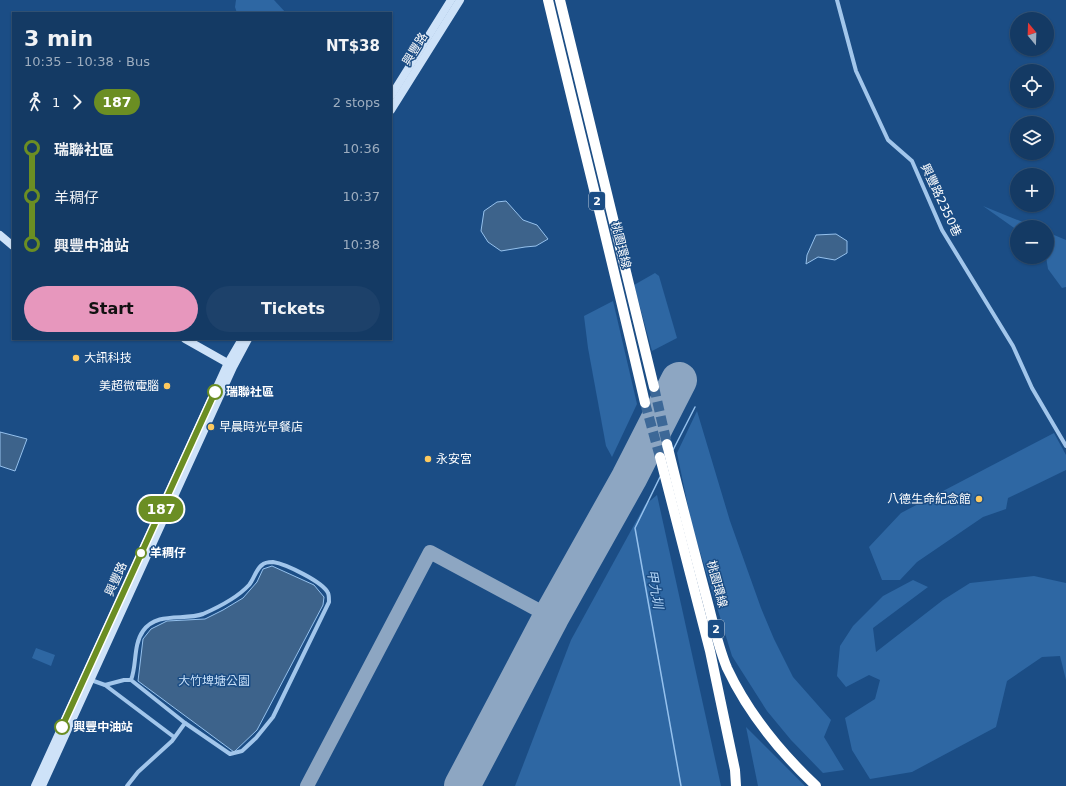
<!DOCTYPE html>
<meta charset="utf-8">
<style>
:root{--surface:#143a64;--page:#1d416a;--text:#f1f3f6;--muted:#9dadbf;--line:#335478;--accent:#e797bd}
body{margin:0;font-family:"DejaVu Sans","Noto Sans TC",sans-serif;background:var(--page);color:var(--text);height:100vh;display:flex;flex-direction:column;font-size:15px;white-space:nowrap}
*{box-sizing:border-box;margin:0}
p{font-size:13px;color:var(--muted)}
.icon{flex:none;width:22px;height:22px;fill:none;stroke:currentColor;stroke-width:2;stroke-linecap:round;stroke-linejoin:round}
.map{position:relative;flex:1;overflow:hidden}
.side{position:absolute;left:12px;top:12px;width:380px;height:328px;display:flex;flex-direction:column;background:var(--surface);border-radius:0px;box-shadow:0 1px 3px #0004,0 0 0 1px var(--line)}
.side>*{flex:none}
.badge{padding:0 8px;border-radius:13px;font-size:14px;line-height:26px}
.needle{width:26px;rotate:341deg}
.tools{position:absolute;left:1010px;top:12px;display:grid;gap:8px}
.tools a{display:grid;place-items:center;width:44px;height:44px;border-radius:50%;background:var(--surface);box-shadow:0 1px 3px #0004,0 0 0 1px var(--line);font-size:20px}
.map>.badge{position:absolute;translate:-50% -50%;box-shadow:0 0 0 2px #fff}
.legs{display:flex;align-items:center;gap:6px;height:44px;padding:0 12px;font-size:13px}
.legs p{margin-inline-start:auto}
.overview{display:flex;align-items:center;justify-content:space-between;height:68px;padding:0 12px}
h1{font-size:22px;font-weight:800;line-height:30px}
.primary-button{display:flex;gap:8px;margin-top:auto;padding:8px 12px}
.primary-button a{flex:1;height:46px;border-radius:24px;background:var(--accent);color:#111;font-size:16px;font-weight:800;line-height:46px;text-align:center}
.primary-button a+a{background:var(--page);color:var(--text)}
ul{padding:0 12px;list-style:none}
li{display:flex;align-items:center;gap:14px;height:48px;font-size:15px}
li i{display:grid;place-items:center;width:6px;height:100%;margin:0 5px;background:currentColor}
li i::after{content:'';width:10px;height:10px;margin:-5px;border:3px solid;border-radius:50%;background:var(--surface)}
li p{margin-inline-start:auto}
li:first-child i{background:linear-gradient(#0000 50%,currentColor 0)}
li:last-child i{background:linear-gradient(currentColor 50%,#0000 0)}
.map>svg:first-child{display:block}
</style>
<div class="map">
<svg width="1066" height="786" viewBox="0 0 1066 786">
<rect width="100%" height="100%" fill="#1b4d85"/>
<g fill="#2e67a3">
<polygon points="236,0 274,0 286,13 237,13 235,7"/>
<polygon points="983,206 1035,227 1017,227 1017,230"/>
<polygon points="1047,232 1066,240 1066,287 1062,288 1048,269 1046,257"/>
<polygon points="655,273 659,276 677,338 652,351 634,285"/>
<polygon points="613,301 637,404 612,457 606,446 588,348 584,316"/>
<polygon points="697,411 730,521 761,608 774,639 793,677 831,720 824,737 844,770 823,773 791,740 767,711 732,656 692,526 677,453"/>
<polygon points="1054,433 1066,455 1066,470 1008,498 1006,509 983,517 917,562 900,580 882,580 869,547 901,513"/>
<polygon points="657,495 721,786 515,786 571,640 645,505"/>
<polygon points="1034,576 1066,583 1066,680 1060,656 1042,657 1007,681 996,727 912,772 870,779 852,750 845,718 875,699 880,680 869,675 846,687 837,676 840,646 853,626 883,596 913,580 928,587 873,628 876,652 943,600 970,583"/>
<polygon points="36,648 55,655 51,666 32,658"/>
<polygon points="746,727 805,786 758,786"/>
</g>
<g fill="#3d638b" stroke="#95c1ed">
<polygon points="506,201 523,220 537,225 548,239 536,246 525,247 501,251 488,242 481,231 484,211 497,202"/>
<polygon points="836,234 847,241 847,253 835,260 818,257 806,264 807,255 816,235"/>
<polygon points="0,432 27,439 15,471 0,466"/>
<polygon points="272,566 314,585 324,597 323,605 257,730 234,752 138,681 143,639 151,629 167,621 205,619 223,610 243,598 257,582 263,569"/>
</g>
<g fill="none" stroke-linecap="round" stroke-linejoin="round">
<g stroke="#95c1ed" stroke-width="1.5">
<polyline points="673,450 695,407"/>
<polyline points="660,477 635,528 681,786"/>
</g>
<polyline stroke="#8da6c2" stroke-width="14" points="307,786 430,552 551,617"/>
<polyline stroke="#8da6c2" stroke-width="36" points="462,786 551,617 629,478 679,380"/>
<g stroke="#3d6897" stroke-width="10" stroke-dasharray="10 5" stroke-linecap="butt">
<polyline points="654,387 667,444"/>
<polyline points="645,403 660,457"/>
</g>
<g stroke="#a2c6eb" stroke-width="4">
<polyline points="837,0 856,71 888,140 912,161 942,230 1013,346 1032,388 1066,446"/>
<path d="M91 680 105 685 124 680H131L185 723 230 754 242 751 256 738 273 717 329 602C329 600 329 595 328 593 323 582 286 564 273 562 270 562 265 562 262 565 256 569 254 579 249 585 237 598 219 607 203 614 184 621 157 611 143 631 133 645 137 665 131 680"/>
<polyline points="105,685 174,737"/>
<polyline points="127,786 138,772 172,741 185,723"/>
</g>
<g stroke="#cee2f8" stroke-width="8">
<polyline points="391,96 451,0"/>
<polyline points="391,110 460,0"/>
<polyline points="0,235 13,246"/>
<polyline points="185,339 231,365"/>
<polyline points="35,786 228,363 242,339"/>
<polyline points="42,786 233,367 248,339"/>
</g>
<g stroke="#fff" stroke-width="10">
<path d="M548 0C580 134 614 268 645 403"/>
<polyline points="560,0 654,387"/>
<path d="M667 444C679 494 692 543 705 592 712 617 717 644 727 668 748 713 780 752 816 786"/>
<polyline points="660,457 710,651 735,770 736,786"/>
</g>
</g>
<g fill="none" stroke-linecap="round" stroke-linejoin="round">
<g stroke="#fff" stroke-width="9">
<polyline id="line-1" points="62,727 215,392"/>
</g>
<use href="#line-1" stroke="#6b8e23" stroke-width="6"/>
</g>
<g fill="#fdc95e" stroke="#1b4d85" stroke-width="1.5">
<circle cx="76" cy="358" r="4"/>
<circle cx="167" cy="386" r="4"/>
<circle cx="211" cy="427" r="4"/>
<circle cx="428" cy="459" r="4"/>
<circle cx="979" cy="499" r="4"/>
</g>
<g fill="#fff" stroke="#6b8e23" stroke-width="2">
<circle cx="215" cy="392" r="7"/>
<circle cx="141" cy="553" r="5"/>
<circle cx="62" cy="727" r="7"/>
</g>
<g text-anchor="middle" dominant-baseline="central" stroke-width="3" stroke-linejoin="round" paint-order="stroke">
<g fill="#1b4d85" stroke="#bbcada" stroke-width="1">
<rect x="589" y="192" width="16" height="18" rx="3"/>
<rect x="708" y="620" width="16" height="18" rx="3"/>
</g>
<g font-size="11" font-weight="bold" fill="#fff">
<text x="597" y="201">2</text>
<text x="716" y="629">2</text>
</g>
<g font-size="12" fill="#fff" stroke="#1b4d85">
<text transform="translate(415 49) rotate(-58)">興豐路</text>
<text transform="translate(941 200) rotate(65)">興豐路2350巷</text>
<text transform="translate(621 245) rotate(76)">桃園環線</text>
<text transform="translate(116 579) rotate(-66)">興豐路</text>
<text transform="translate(717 584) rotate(75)">桃園環線</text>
</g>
<g font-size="12" fill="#fff" stroke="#1b4d85" text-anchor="start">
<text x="84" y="358">大訊科技</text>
<text x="159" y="386" text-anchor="end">美超微電腦</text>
<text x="219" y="427">早晨時光早餐店</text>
<text x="436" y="459">永安宮</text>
<text x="971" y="499" text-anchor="end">八德生命紀念館</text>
</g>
<g font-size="12" font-weight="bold" fill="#fff" stroke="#1b4d85" text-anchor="start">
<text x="226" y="392">瑞聯社區</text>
<text x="150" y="553">羊稠仔</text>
<text x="73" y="727">興豐中油站</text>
</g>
<g font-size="12" fill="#c7dff8" stroke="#1b4d85">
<text x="214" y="681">大竹埤塘公園</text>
</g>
<g font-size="13" font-style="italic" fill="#add0f3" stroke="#1b4d85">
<text transform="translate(655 589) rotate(80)">甲九圳</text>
</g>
</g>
</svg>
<div class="tools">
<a><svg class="needle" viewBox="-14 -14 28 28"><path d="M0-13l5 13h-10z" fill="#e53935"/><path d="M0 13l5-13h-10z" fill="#9dadbf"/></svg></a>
<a><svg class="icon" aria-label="locate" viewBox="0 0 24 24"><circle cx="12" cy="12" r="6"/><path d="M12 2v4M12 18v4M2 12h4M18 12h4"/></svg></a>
<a><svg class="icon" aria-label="layers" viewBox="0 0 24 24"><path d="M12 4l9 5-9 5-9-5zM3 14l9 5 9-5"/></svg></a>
<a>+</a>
<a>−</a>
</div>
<b class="badge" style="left:161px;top:509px;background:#6b8e23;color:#fff">187</b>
<section class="side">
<div class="overview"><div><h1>3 min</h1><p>10:35 – 10:38 · Bus</p></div><b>NT$38</b></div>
<div class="legs"><svg class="icon" aria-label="walk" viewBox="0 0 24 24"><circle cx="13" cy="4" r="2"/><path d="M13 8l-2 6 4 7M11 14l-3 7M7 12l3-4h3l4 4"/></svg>1<svg class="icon" aria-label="forward" viewBox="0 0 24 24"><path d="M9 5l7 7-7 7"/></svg><b class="badge" style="background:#6b8e23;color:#fff">187</b><p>2 stops</p></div>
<ul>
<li><i style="color:#6b8e23"></i><b>瑞聯社區</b><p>10:36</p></li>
<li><i style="color:#6b8e23"></i><span>羊稠仔</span><p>10:37</p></li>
<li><i style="color:#6b8e23"></i><b>興豐中油站</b><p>10:38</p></li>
</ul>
<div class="primary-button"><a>Start</a><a>Tickets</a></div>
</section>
</div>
